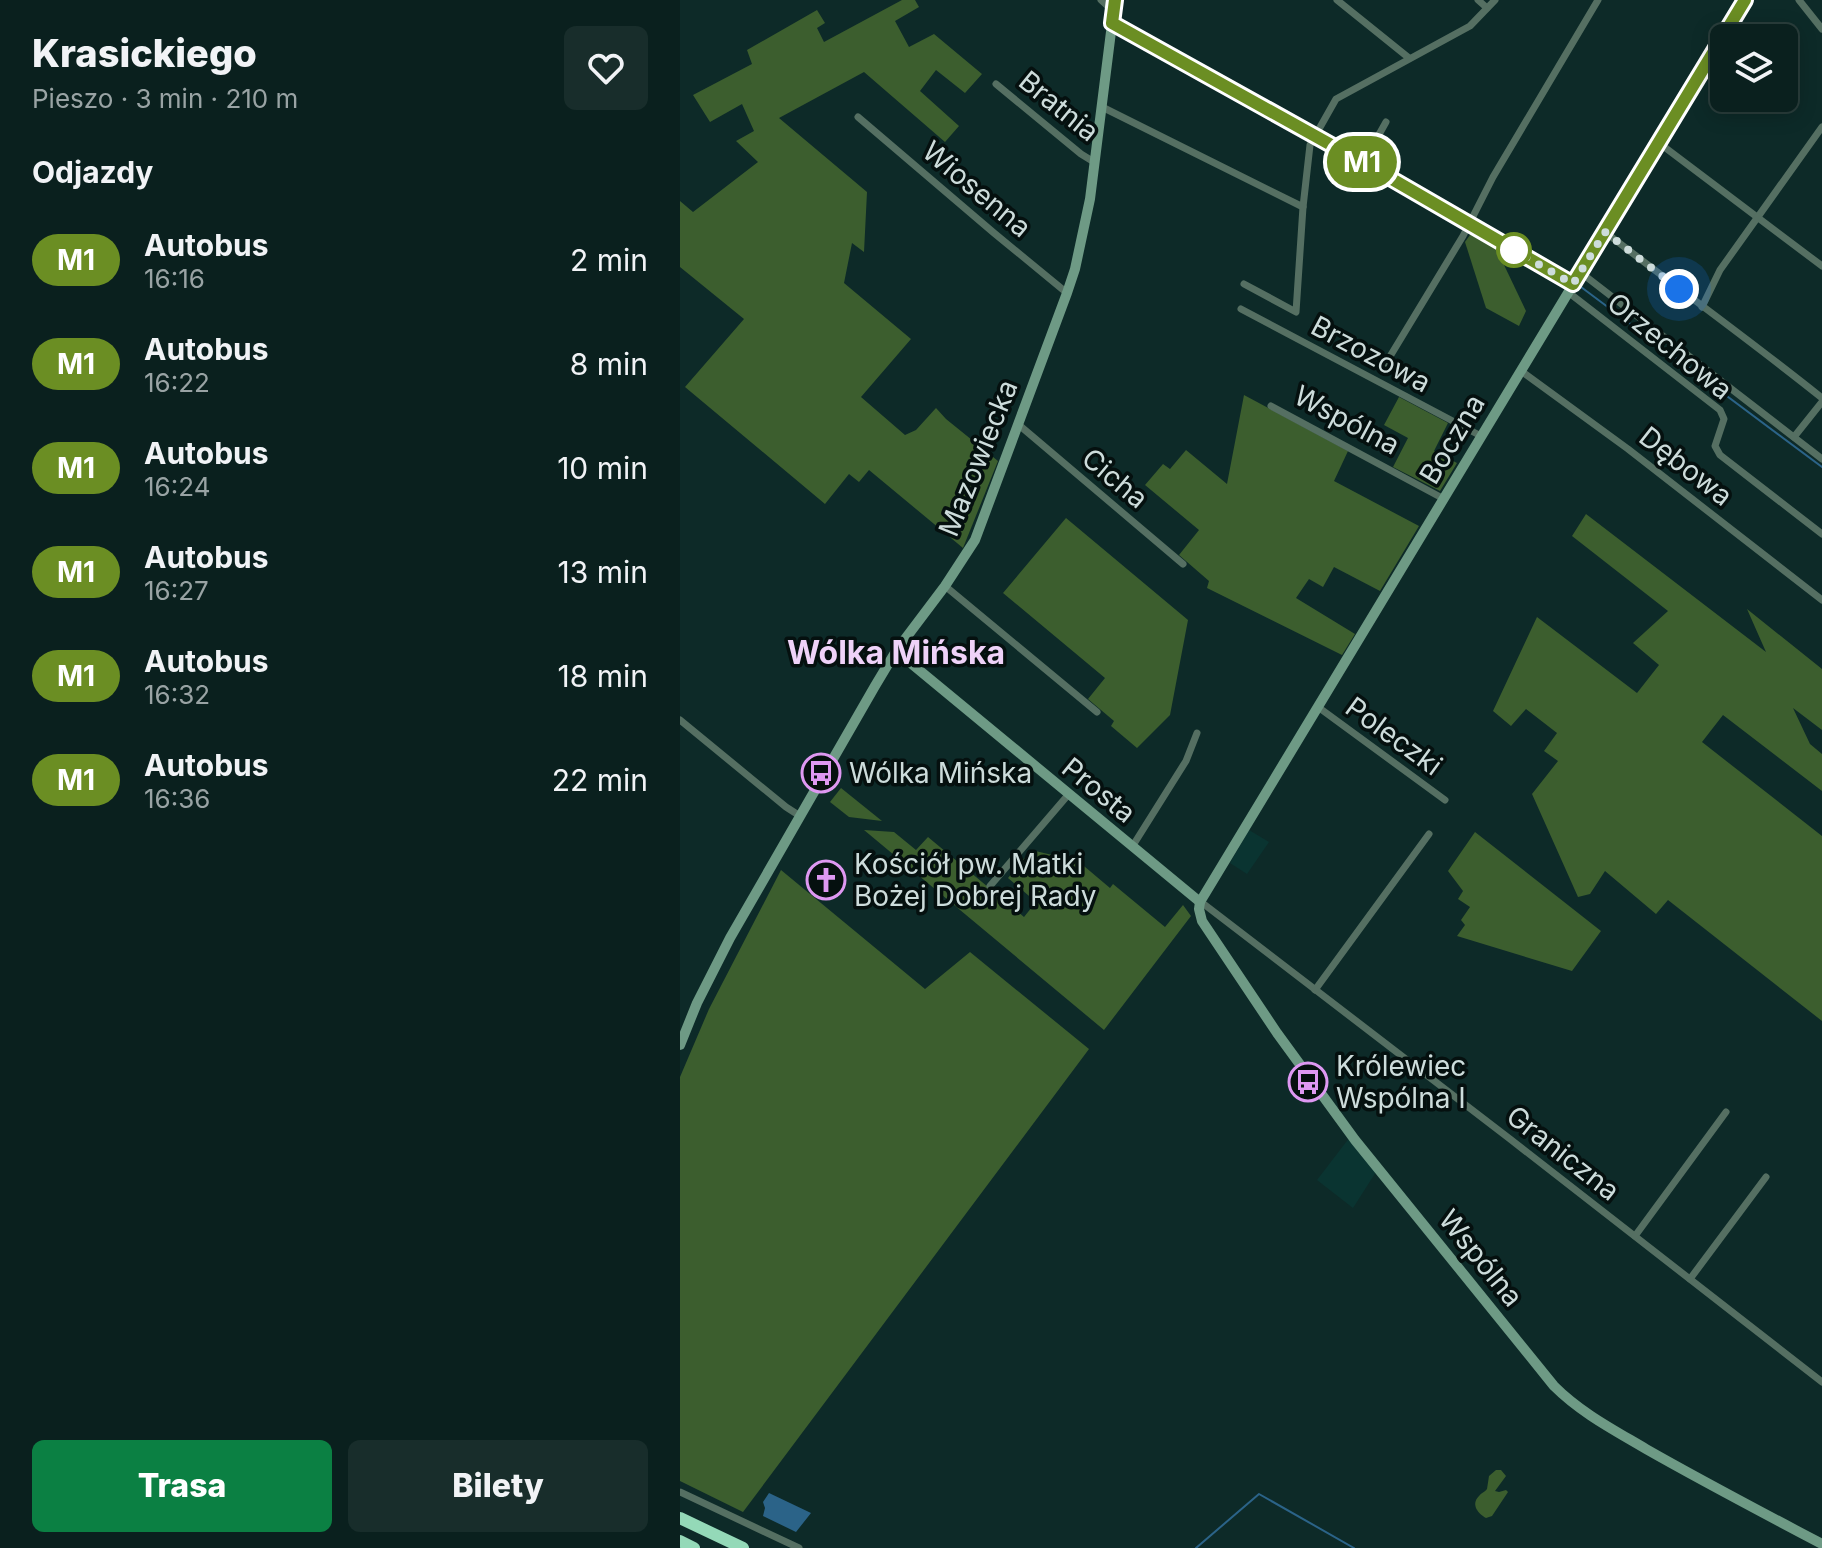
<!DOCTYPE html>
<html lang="pl">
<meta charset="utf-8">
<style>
:root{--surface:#0a201e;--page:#182d2b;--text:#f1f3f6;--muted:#99a3a4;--line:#2a3e3c;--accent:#0b8043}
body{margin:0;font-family:Inter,sans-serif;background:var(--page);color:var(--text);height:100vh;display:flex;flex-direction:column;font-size:30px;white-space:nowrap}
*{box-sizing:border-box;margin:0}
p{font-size:26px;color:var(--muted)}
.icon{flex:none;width:44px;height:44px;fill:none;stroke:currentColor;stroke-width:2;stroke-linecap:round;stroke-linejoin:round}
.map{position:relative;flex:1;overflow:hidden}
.side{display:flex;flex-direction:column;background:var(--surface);width:680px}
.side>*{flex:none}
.badge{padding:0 16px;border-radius:26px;font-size:28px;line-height:52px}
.fabs{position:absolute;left:1030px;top:24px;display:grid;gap:16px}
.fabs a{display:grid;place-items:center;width:88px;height:88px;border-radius:12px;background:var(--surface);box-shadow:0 4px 20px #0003,0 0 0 2px var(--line);font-size:40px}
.you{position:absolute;width:40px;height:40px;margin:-20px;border:6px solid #fff;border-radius:50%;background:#1a73e8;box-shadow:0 0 0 12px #1a73e833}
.map>.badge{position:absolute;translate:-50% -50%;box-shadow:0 0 0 4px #fff}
h2{padding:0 32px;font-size:30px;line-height:72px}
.round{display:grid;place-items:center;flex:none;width:84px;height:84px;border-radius:12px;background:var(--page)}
.summary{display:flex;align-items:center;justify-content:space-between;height:136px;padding:0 32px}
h1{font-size:38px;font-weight:800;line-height:60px}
.action{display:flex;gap:16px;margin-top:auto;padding:16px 32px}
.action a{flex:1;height:92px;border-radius:12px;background:var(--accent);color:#fff;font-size:32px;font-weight:800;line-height:92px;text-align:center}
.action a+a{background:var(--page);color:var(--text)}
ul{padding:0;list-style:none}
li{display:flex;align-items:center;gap:24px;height:104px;padding:0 32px}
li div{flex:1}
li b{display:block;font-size:30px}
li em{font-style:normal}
li .badge{min-width:88px;font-weight:700;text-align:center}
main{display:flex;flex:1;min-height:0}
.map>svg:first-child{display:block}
</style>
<main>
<section class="side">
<div class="summary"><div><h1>Krasickiego</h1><p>Pieszo · 3 min · 210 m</p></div><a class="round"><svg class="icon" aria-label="heart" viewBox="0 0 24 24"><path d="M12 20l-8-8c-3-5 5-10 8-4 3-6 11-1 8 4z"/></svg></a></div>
<h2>Odjazdy</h2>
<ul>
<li><span class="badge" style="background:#6b8e23;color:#fff">M1</span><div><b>Autobus</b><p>16:16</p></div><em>2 min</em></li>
<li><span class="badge" style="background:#6b8e23;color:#fff">M1</span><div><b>Autobus</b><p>16:22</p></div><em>8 min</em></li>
<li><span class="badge" style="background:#6b8e23;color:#fff">M1</span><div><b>Autobus</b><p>16:24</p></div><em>10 min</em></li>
<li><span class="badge" style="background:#6b8e23;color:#fff">M1</span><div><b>Autobus</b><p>16:27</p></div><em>13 min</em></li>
<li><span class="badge" style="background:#6b8e23;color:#fff">M1</span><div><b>Autobus</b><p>16:32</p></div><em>18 min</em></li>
<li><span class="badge" style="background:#6b8e23;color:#fff">M1</span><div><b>Autobus</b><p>16:36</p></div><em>22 min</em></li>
</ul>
<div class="action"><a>Trasa</a><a>Bilety</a></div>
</section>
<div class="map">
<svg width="1142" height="1548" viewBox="0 0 1142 1548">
<rect width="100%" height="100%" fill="#0d2a28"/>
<g fill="#0a3431">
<polygon points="569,830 589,842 567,874 550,863"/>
<polygon points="670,1137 696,1172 673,1208 637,1180"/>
</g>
<g fill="#3c5e2e">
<polygon points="222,0 235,0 239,7 215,21 229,47 254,34 302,74 285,93 256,70 240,91 279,126 265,142 184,72 99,118 187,192 184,252 172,243 164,283 231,339 181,397 225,435 236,430 256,408 266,419 318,461 283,548 189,470 179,482 169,474 145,504 5,387 64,319 0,267 0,201 13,212 78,162 56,141 74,131 62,104 30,122 13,95 72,64 67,50 137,10 145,23 137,28 144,42"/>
<polygon points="794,233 815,246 846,311 839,326 806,308 785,242 790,235"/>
<polygon points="564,395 668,451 654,481 739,526 700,591 654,567 643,587 629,579 616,598 675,634 662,655 527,588 529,581 499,555 519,530 465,485 483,464 490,469 506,450 547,484"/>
<polygon points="719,397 768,423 754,451 777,463 760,491 713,467 728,438 704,425"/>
<polygon points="906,514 1086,652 1067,609 1142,669 1142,730 1113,708 1130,744 1142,754 1142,791 1043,715 1022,742 1142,836 1142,1021 988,900 976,914 925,871 910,894 898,897 852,794 878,761 864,751 877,733 846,709 831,726 813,711 857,617 957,693 979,665 953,643 988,611 892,536"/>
<polygon points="386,518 508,620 490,715 457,748 431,726 434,721 408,699 425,678 323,593"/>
<polygon points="161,788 202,821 169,817 150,802"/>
<polygon points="184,830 214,832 236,850 248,837 344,917 356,902 328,878 351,850 398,861 430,888 433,884 485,927 503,905 511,916 424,1030"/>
<polygon points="795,832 921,931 892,971 777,936 785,925 781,920 790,907 778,899 783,891 768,871"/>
<polygon points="101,870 245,989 290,952 409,1049 63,1512 0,1481 0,1077 29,1009"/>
<path d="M816 1470H821L826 1476 815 1491 819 1492 826 1490 828 1492 812 1516 806 1518C799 1514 790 1505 799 1496 801 1493 805 1492 807 1489L809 1476Z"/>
</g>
<polygon fill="#2b6388" points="89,1493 131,1513 116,1532 83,1516 85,1508 83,1502"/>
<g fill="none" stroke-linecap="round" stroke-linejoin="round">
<g stroke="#2b6388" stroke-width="2">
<polyline points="901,287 1142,467"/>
<polyline points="516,1548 579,1494 674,1548"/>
</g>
<g stroke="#556f62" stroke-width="7">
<polyline points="421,0 433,11"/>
<polyline points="657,0 729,58"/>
<polyline points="798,0 807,8"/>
<polyline points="1119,0 1142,29"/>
<polyline points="432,23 636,136 893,284"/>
<polyline points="316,84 401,154 414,162"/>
<polyline points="422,107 623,207"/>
<polyline points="178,117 314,233 387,293"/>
<polyline points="979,143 1142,266"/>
<polyline points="683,163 706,122"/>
<path d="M925 232C997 288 1071 341 1142 398"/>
<polyline points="900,272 1142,459"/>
<polyline points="564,284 616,312 623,207 630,145 656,99 790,26 815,0"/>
<polyline points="888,292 1040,410 1044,419 1035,446 1040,455 1142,534"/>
<polyline points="1022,307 1040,270 1142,127"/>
<polyline points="561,309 801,436"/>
<polyline points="706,363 783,236 813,177 918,0"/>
<polyline points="841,371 948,449 1142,600"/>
<polyline points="591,406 764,499"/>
<polyline points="339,425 503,564"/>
<polyline points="1114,437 1142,402"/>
<polyline points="265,586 417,712"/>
<polyline points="638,707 765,800"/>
<polyline points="0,720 106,807 120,816"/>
<polyline points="452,847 506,761 517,733"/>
<polyline points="310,886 388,795"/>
<polyline points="520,902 525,905 830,1139 1142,1382"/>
<polyline points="635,990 749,834"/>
<polyline points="955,1236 1046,1112"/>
<polyline points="1010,1279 1086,1177"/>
<polyline points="0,1492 119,1548"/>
</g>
<g stroke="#6e9a85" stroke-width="10">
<path d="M1065 0 520 902 519 909 522 921 597 1033 675 1140 874 1386C901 1413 934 1430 966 1449 1024 1482 1083 1513 1142 1544"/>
<polyline points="216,651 520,902"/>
<polyline points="0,1045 17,1003 50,938 195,686 216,651 265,586 295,540 387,293 395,269 410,199 435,0"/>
</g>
<g stroke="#94d9b8" stroke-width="12">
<polyline points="0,1518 63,1548"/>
<polyline points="0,1541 14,1548"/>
</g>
</g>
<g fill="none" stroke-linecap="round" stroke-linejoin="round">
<g stroke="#fff" stroke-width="18">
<polyline id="line" points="435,0 432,23 698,171 893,284 1065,0"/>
</g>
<use href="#line" stroke="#6b8e23" stroke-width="12"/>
<polyline stroke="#cddcdb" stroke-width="8" stroke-dasharray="0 14.4" points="834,250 893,284 925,232 999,289"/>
</g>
<defs>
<g id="bus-ring" transform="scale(2)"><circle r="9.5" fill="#05100f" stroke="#de98f2" stroke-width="1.5"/><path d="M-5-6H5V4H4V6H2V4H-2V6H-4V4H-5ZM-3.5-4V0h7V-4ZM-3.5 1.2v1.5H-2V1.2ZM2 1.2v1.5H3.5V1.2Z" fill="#de98f2"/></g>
<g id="church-ring" transform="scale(2)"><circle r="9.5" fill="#05100f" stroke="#de98f2" stroke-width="1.5"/><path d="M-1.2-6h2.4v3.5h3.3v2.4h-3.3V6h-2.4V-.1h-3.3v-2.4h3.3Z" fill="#de98f2"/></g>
</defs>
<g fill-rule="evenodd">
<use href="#bus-ring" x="141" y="773"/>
<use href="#church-ring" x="146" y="880"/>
<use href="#bus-ring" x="628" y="1082"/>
</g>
<circle fill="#fff" stroke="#6b8e23" stroke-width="4" cx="834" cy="250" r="16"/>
<g text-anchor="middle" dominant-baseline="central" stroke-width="7" stroke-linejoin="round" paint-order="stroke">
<g font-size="28" fill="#cddcdb" stroke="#05100f">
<text transform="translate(379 106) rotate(39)">Bratnia</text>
<text transform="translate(297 189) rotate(40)">Wiosenna</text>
<text transform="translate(990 346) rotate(39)">Orzechowa</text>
<text transform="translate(691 354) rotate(28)">Brzozowa</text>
<text transform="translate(667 420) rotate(28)">Wspólna</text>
<text transform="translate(772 439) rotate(-59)">Boczna</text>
<text transform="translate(298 458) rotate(-68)">Mazowiecka</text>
<text transform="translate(1006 466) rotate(38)">Dębowa</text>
<text transform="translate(435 478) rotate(40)">Cicha</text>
<text transform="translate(714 736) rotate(36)">Poleczki</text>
<text transform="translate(419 790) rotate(39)">Prosta</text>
<text transform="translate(883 1153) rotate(38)">Graniczna</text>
<text transform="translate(801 1258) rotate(51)">Wspólna</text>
</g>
<g font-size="28" fill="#cddcdb" stroke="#05100f" text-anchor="start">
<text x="169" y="773">Wólka Mińska</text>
<text x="174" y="864">Kościół pw. Matki<tspan x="174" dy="32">Bożej Dobrej Rady</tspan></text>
<text x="656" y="1066">Królewiec<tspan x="656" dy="32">Wspólna I</tspan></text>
</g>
<g font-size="32" font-weight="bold" fill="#efd2f8" stroke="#05100f">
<text x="216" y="652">Wólka Mińska</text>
</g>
</g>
</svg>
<div class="fabs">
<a><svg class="icon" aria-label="layers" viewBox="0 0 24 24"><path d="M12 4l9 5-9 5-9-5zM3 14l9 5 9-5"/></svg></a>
</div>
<div class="you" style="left:999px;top:289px"></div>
<b class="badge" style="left:682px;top:162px;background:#6b8e23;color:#fff">M1</b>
</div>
</main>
